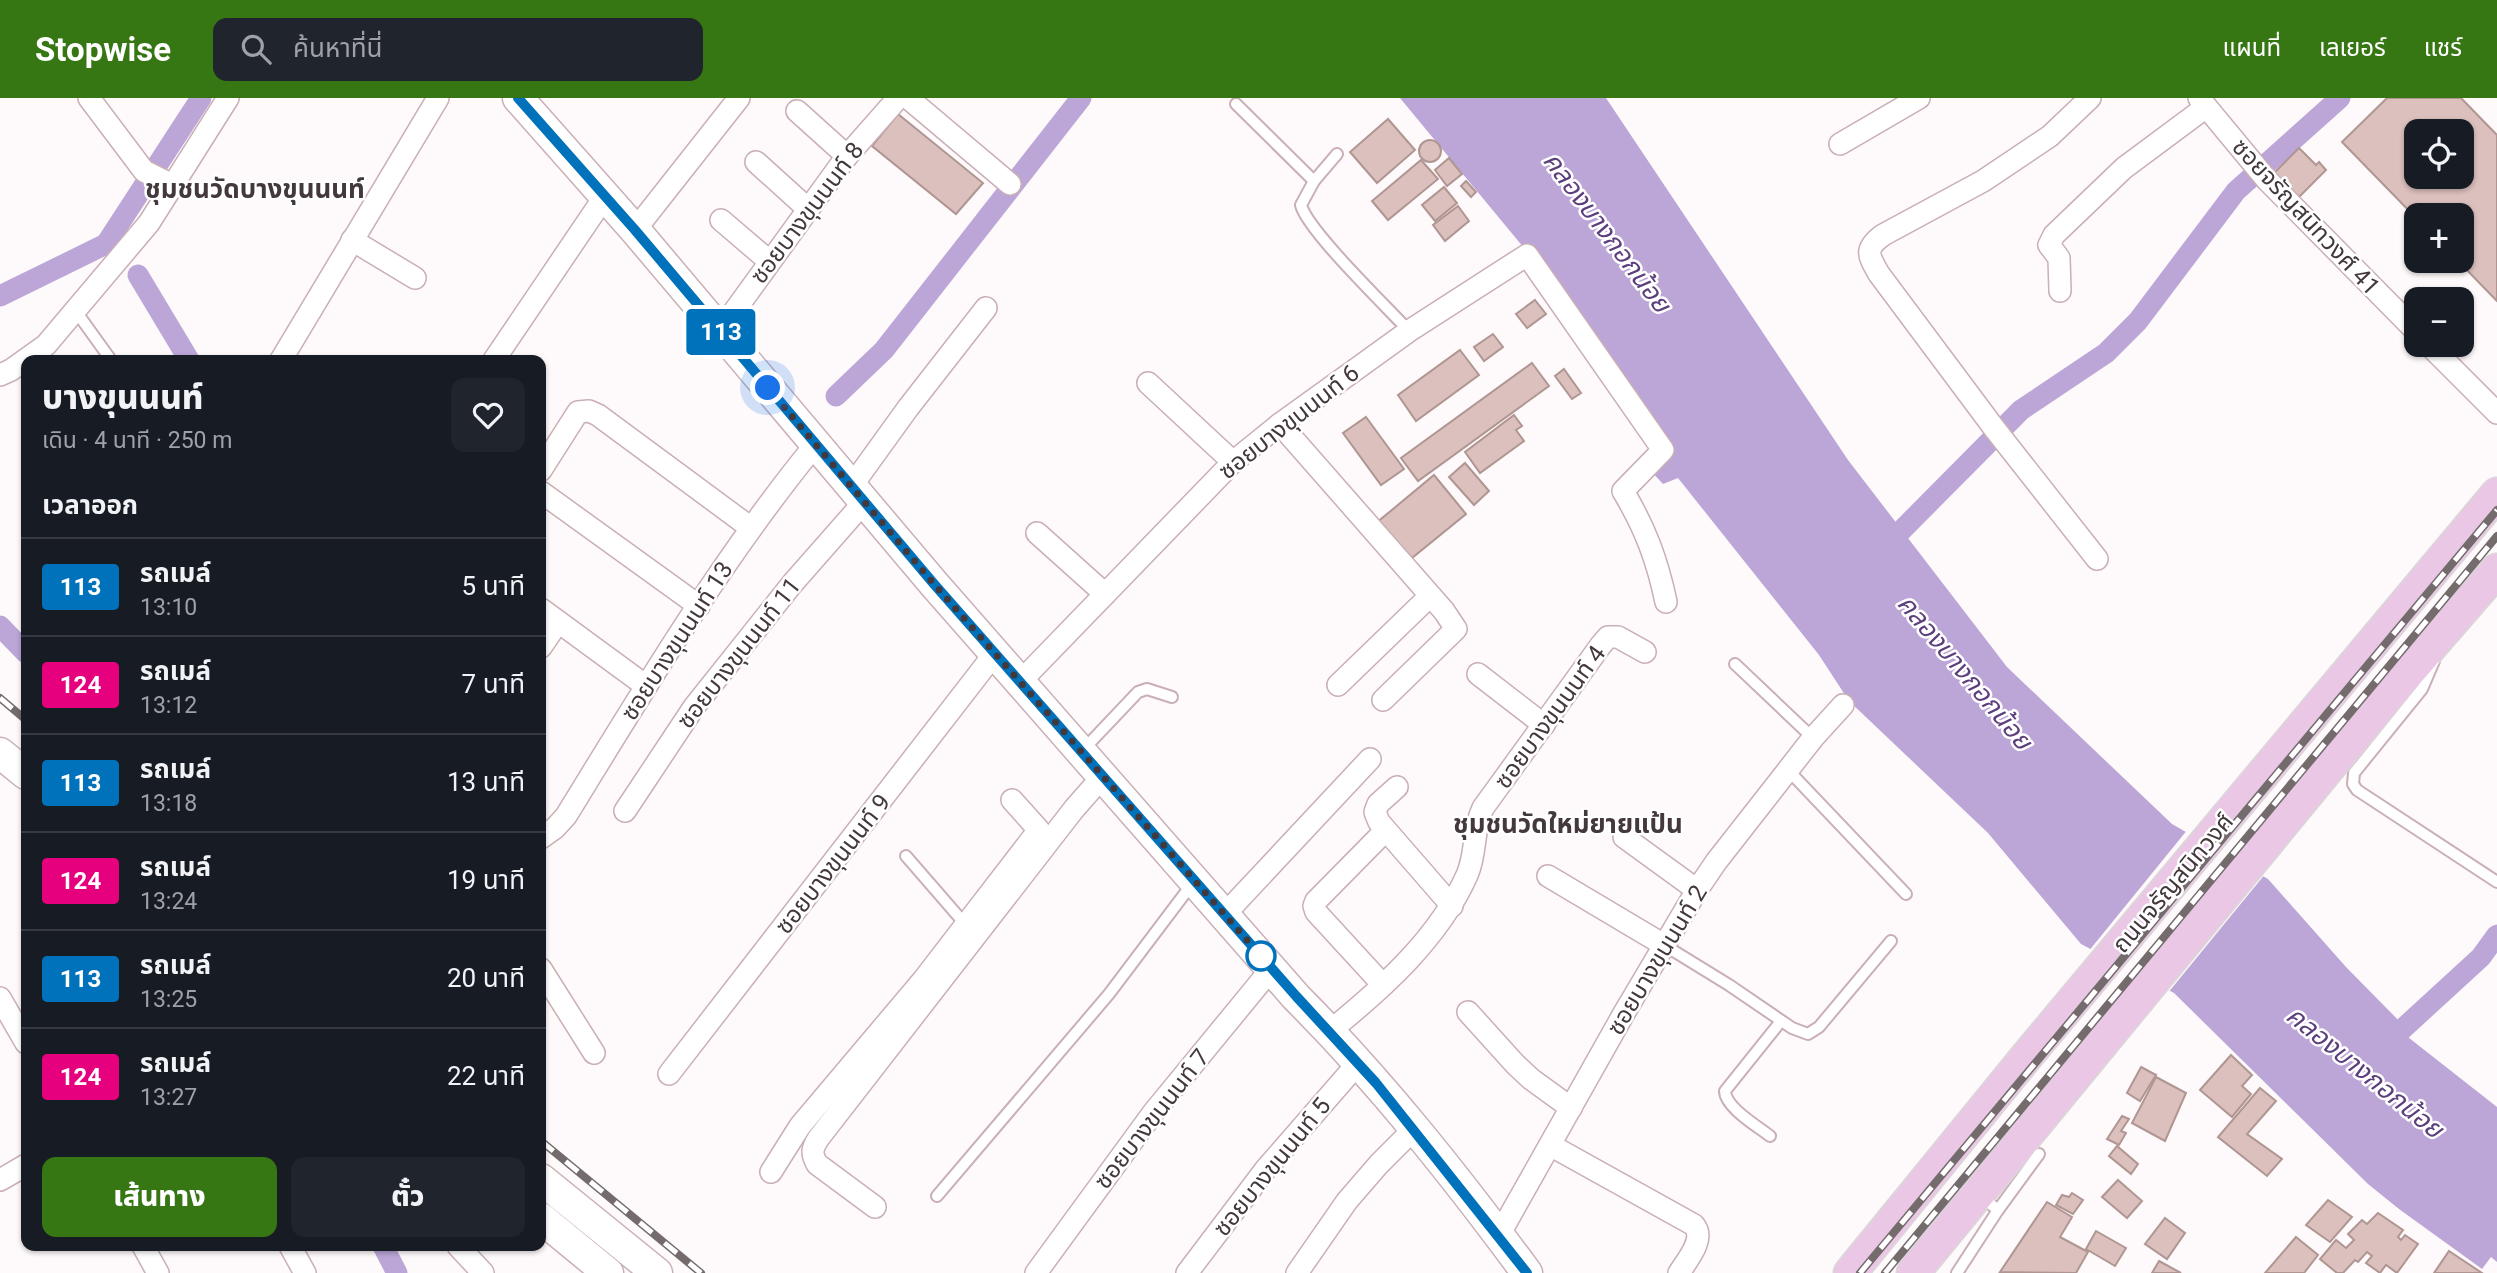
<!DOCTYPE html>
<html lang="th">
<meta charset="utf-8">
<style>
:root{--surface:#171b24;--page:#20242c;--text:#f1f3f6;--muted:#9ea1a6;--line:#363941;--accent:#367714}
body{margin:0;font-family:Roboto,"Noto Sans Thai",sans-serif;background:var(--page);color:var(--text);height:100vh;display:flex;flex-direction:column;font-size:26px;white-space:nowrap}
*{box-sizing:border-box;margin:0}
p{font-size:23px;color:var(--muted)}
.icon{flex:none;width:38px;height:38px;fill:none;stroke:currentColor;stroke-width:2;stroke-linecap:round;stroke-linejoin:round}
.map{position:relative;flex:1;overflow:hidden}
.sheet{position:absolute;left:21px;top:257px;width:525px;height:896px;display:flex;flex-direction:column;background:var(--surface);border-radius:14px;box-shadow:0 2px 5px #0004}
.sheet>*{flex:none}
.badge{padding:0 14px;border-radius:5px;font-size:24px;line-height:46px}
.controls{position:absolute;left:2404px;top:21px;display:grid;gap:14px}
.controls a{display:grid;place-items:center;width:70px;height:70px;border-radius:14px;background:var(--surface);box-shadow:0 2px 5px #0004;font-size:35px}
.you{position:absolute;width:35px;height:35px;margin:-18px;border:5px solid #fff;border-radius:50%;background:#1a73e8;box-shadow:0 0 0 10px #1a73e833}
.map>.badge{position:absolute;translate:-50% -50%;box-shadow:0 0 0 4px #fff}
h2{padding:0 21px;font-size:26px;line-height:63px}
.round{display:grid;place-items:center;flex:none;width:74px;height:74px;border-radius:14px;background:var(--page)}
.head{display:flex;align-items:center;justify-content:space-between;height:119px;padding:0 21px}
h1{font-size:33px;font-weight:800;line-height:52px}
.button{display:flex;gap:14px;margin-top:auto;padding:14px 21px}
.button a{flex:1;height:80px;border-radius:14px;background:var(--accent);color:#fff;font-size:28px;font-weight:800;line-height:80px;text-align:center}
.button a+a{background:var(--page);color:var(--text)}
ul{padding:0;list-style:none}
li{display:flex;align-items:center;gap:21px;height:98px;padding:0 21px;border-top:2px solid var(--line)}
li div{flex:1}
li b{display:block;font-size:26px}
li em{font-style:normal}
li .badge{min-width:77px;font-weight:700;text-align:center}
header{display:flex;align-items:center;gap:42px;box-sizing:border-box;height:98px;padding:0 35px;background:var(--accent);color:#fff}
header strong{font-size:33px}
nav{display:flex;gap:38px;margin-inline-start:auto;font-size:24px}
.search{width:490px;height:63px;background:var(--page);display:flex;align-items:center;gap:18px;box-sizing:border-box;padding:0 24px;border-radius:14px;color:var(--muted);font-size:26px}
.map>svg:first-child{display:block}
</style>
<header>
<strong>Stopwise</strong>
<div class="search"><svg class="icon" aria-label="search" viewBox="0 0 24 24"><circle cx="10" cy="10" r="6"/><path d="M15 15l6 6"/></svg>ค้นหาที่นี่</div>
<nav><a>แผนที่</a><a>เลเยอร์</a><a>แชร์</a></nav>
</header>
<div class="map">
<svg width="2497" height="1175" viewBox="0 0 2497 1175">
<rect width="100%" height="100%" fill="#fef9fa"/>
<polygon fill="#bba6d7" points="1400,0 1606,0 1848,362 2007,569 2172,726 2268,781 2346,869 2408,932 2404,936 2497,1009 2497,1164 2491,1159 2482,1171 2399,1111 2368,1086 2174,895 2081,846 1988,735 1849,603 1819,557 1678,380 1663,386 1651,373 1669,355 1524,150"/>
<polygon fill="#fef9fa" points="2188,731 2266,775 2167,896 2088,854"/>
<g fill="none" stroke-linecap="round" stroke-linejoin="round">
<g stroke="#bba6d7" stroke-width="21">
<polyline points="138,177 189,262"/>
<polyline points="0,198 106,146 201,0"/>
<polyline points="836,298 884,252 1081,0"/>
<polyline points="1883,451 2021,312 2106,255 2138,223 2236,93 2340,0"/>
<polyline points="0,528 26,555"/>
<polyline points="2384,948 2481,859 2497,837"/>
<polyline points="383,1148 397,1175"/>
</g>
</g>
<g fill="#dbc0bd" stroke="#b09693" stroke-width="2" fill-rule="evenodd">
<path d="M2387 0H2461L2497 37V203L2458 163H2462V117H2417V121L2342 44ZM2417 33H2462V79H2417Z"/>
<polygon points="898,16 983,85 956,116 872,48"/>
<polygon points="1388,21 1415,52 1377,85 1350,54"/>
<circle cx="1430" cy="53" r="11"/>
<polygon points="2299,50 2316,67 2319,64 2326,72 2296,102 2272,77"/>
<polygon points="1449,60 1462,76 1447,88 1435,72"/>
<polygon points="1421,62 1438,81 1388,122 1372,103"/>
<polygon points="1466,83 1476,94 1471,99 1461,88"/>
<polygon points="1444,89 1457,105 1435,123 1422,107"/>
<polygon points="1458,108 1469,123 1445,143 1433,127"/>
<polygon points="1535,202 1546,216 1527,230 1516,216"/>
<polygon points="1493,236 1503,249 1484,263 1474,249"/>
<polygon points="1460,252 1479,277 1416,323 1398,297"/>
<polygon points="1532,265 1549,288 1418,383 1401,360"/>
<polygon points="1564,271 1581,295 1572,301 1555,278"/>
<polygon points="1514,317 1522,328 1516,332 1524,343 1480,375 1465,354"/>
<polygon points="1366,319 1404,371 1381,387 1343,335"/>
<polygon points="1465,365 1489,393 1474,407 1449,379"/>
<polygon points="1434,377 1466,416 1407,464 1375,426"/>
<polygon points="2231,957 2252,977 2242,988 2251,996 2232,1019 2200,992"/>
<polygon points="2141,969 2156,977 2140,1003 2127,995"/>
<polygon points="2156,979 2186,995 2165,1043 2132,1025"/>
<polygon points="2260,990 2276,1003 2247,1036 2282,1061 2267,1078 2218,1039"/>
<polygon points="2122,1018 2129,1021 2121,1033 2126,1035 2119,1047 2107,1041"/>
<polygon points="2117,1048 2138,1066 2131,1076 2109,1058"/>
<polygon points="2118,1082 2142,1103 2127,1120 2102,1099"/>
<polygon points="2072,1095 2083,1102 2073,1116 2056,1107 2062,1097 2069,1099"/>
<polygon points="2328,1102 2352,1119 2330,1144 2306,1127"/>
<polygon points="2047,1104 2072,1119 2060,1139 2088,1154 2076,1175 2000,1174"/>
<polygon points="2378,1115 2403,1132 2398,1139 2401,1142 2405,1137 2418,1146 2397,1175 2386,1167 2380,1175 2366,1165 2372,1158 2367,1154 2358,1164 2355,1162 2343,1175 2337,1175 2320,1161 2336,1142 2346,1150 2354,1142 2348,1136 2362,1122 2367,1126"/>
<polygon points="2165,1120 2185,1135 2167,1161 2145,1146"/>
<polygon points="2096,1133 2126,1150 2115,1168 2086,1151"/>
<polygon points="2296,1139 2318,1157 2304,1175 2265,1175"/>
<polygon points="2449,1153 2482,1175 2434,1175"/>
<polygon points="2159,1163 2181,1175 2152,1175"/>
</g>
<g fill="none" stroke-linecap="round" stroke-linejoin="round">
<g stroke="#c9afb6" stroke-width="14">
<g id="lane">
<polyline points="1236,6 1314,83"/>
<path d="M1337 56 1314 83 1301 107C1307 132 1387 209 1409 233"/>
<polyline points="75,212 111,262"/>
<polyline points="2434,563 2422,591 2354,675 2353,686 2357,692 2497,784"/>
<polyline points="1735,566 1813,640"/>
<polyline points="1083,652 1138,594 1147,591 1172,599"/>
<polyline points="1788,672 1906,796"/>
<polyline points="906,758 965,826"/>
<polyline points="1664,847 1729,887 1792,930 1808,936 1819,929 1891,843"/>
<path d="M1770 1038C1757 1028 1725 1009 1725 993L1781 923"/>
<polyline points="937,1098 1109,896 1192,786"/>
<polyline points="1998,1112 2039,1056"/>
<polyline points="1957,1175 1998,1112 1979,1097"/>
</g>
</g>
<g stroke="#c9afb6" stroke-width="24">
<g id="street">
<polyline points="89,0 144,73 172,87"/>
<polyline points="908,0 1010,86"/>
<path d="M2090 0 2050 38 1983 83 1883 137C1864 151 1868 157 1879 176L1994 330 2097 461"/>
<polyline points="2199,0 2267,82 2417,234"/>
<polyline points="797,13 847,58"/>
<polyline points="1840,46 1919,0"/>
<polyline points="756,64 808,111"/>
<polyline points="721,122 769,163"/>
<polyline points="635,132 739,0"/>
<polyline points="352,142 415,180"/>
<polyline points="2060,193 2059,160 2049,147 2054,137 2124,70 2206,9"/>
<polyline points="720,233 847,58 898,0"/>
<polyline points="2429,247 2497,315"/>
<polyline points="281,262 438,0"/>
<polyline points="494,262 605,98"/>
<polyline points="0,277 11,272 46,247 149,125 228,0"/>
<polyline points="1148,285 1233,364"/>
<polyline points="1280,326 1444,513 1456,531 1383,602"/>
<polyline points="541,372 578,314 589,313 598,317 751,430"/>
<polyline points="851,389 908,310 986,210"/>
<polyline points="541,394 699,508"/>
<polyline points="1037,435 1105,496"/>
<polyline points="541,511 646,588"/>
<polyline points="541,549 558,524"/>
<polyline points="1478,576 1544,627"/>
<path d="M1020 584 1233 364 1280 326 1409 233 1527 157 1663 352 1623 393C1645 430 1657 461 1666 504"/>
<polyline points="1338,587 1430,498"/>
<polyline points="1397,689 1378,706 1375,714 1379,724 1452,808"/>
<polyline points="1012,702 1039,732"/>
<polyline points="625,713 694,609 792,486 864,404"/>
<polyline points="1624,739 1697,792"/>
<path d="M541 740 555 730 566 718C644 591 721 462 815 347"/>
<polyline points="1548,778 1664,847"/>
<polyline points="1225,816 1370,661"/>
<polyline points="541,871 594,955"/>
<polyline points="1383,887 1316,814 1314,808 1316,803 1385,733"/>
<polyline points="0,900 26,945"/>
<polyline points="1468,914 1515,966 1531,981 1571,1010"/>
<path d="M1330 933C1383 890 1439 840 1467 777 1477 755 1472 733 1483 710L1601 547 1608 539H1618L1645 554"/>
<polyline points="669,976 995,555"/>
<path d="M1550 1047 1694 1127C1706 1141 1687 1162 1679 1175"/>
<polyline points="771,1074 800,1028 924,881 1038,733"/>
<polyline points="0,1082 26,1067"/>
<path d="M875 1109 817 1066C811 1055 812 1051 818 1041L1074 711 1103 678"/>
<polyline points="1499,1137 1623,917 1697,792 1716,764 1813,640 1843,607"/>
<polyline points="143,1148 158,1175"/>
<polyline points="290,1148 305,1175"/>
<polyline points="458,1148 483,1175"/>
<polyline points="1036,1175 1153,1015 1272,870"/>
<polyline points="1187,1175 1265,1072 1359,964"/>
<polyline points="1297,1175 1347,1103 1379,1066 1414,1031"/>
</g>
</g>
<g stroke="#c9afb6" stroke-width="33">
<g id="secondary">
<path d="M518 0 635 132 934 486 1296 899C1381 984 1456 1079 1527 1175"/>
<polyline points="0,655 26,676"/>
<polyline points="541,1081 657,1175"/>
<polyline points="541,1120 608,1175"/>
</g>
</g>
<g stroke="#d9d7d8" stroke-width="35">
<g id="primary">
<polyline points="1850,1175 2027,958 2497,396"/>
<polyline points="1913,1175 2386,600 2497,472"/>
</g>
</g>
<use href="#lane" stroke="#fff" stroke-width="10"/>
<use href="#street" stroke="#fff" stroke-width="21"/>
<use href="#secondary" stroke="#fff" stroke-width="30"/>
<use href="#primary" stroke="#eac8e5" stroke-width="32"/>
<g stroke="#746b6d" stroke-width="8">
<g id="rail">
<polyline points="0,600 26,622"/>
<polyline points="541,1043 701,1175"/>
<polyline points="1860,1175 2497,412"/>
<polyline points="1885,1175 2497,438"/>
</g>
</g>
<use href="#rail" stroke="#fff" stroke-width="5" stroke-dasharray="16" stroke-linecap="butt"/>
</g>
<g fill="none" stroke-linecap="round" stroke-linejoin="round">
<g stroke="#fff" stroke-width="16">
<polyline id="line" points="518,0 635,132 934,486 1296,898 1376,985 1527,1175"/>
</g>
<use href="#line" stroke="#0072bc" stroke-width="10"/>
<polyline stroke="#43383b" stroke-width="7" stroke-dasharray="0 12.6" points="768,290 934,486 1261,858"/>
</g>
<circle fill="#fff" stroke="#0072bc" stroke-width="3.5" cx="1261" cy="858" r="14"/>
<g text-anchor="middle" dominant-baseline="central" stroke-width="5" stroke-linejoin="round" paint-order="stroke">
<g font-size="24" fill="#43383b" stroke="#fff">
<text transform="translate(807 115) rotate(-53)">ซอยบางขุนนนท์ 8</text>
<text transform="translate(2306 119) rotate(47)">ซอยจรัญสนิทวงศ์ 41</text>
<text transform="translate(1289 324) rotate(-38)">ซอยบางขุนนนท์ 6</text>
<text transform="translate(677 543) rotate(-57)">ซอยบางขุนนนท์ 13</text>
<text transform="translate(739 555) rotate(-52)">ซอยบางขุนนนท์ 11</text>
<text transform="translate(1550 619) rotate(-54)">ซอยบางขุนนนท์ 4</text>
<text transform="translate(833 766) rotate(-52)">ซอยบางขุนนนท์ 9</text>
<text transform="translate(2173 785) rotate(-50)">ถนนจรัญสนิทวงศ์</text>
<text transform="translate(1657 862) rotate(-59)">ซอยบางขุนนนท์ 2</text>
<text transform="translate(1152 1021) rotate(-52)">ซอยบางขุนนนท์ 7</text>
<text transform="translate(1272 1069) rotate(-51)">ซอยบางขุนนนท์ 5</text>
</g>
<g font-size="26" font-weight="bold" fill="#43383b" stroke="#fff">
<text x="255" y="91">ชุมชนวัดบางขุนนนท์</text>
<text x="1568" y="726">ชุมชนวัดใหม่ยายแป้น</text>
</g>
<g font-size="26" font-style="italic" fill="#5b3e7b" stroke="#fff">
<text transform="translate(1607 134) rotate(53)">คลองบางกอกน้อย</text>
<text transform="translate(1965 574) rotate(50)">คลองบางกอกน้อย</text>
<text transform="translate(2365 974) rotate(39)">คลองบางกอกน้อย</text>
</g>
</g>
</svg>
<div class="controls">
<a><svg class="icon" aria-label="locate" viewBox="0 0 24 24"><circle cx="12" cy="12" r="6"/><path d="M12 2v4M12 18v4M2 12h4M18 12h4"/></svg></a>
<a>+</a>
<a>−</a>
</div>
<div class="you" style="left:768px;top:290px"></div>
<b class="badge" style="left:721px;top:234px;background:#0072bc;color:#fff">113</b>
<section class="sheet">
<div class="head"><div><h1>บางขุนนนท์</h1><p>เดิน · 4 นาที · 250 m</p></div><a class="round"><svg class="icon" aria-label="heart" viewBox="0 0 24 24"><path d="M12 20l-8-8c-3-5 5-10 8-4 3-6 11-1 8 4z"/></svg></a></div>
<h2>เวลาออก</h2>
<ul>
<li><span class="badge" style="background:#0072bc;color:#fff">113</span><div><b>รถเมล์</b><p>13:10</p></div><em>5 นาที</em></li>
<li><span class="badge" style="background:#e6007e;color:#fff">124</span><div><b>รถเมล์</b><p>13:12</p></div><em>7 นาที</em></li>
<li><span class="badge" style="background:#0072bc;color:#fff">113</span><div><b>รถเมล์</b><p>13:18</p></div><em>13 นาที</em></li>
<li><span class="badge" style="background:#e6007e;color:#fff">124</span><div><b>รถเมล์</b><p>13:24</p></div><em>19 นาที</em></li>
<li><span class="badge" style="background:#0072bc;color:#fff">113</span><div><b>รถเมล์</b><p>13:25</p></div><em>20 นาที</em></li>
<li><span class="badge" style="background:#e6007e;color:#fff">124</span><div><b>รถเมล์</b><p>13:27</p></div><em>22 นาที</em></li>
</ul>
<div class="button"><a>เส้นทาง</a><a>ตั๋ว</a></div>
</section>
</div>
